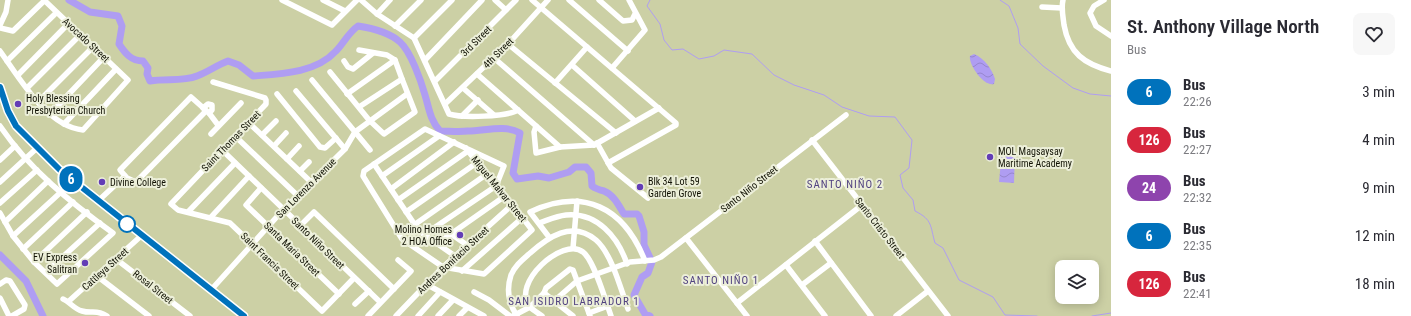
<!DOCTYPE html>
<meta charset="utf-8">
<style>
:root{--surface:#fff;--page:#f7f7f7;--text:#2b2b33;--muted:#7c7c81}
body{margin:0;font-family:"Roboto Condensed",sans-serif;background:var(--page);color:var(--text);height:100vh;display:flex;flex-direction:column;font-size:15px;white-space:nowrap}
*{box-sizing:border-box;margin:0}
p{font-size:13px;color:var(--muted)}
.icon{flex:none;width:22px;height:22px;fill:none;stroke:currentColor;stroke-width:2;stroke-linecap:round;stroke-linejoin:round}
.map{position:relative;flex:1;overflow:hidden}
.panel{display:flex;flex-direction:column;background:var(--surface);width:300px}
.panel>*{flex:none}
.badge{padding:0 8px;border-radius:13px;font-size:14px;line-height:26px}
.tools{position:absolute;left:1055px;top:260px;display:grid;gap:8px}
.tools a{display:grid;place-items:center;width:44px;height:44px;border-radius:8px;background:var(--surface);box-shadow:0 2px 10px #0003;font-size:20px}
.map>.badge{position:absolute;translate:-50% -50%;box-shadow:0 0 0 2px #fff}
.round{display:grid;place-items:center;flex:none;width:42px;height:42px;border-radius:8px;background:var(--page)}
.headline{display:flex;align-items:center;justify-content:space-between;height:68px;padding:0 16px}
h1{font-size:19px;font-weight:600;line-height:30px}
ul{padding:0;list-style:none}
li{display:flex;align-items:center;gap:12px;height:48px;padding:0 16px}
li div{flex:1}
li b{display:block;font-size:15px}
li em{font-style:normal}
li .badge{min-width:44px;font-weight:700;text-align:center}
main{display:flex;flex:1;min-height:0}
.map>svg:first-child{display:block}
</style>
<main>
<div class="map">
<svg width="1111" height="316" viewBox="0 0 1111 316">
<defs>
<pattern id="water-waves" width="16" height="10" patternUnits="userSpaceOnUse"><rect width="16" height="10" fill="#af9df2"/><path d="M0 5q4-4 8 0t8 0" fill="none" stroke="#9686ce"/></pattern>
</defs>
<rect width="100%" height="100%" fill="#ccd0a5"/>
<g fill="url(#water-waves)">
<path d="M974 54C984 58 992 69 995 79L994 84C983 87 968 63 970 56Z"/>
<polygon points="1002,151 1015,153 1014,183 999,182"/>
</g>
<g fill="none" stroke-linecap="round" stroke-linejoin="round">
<g stroke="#af9df2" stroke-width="1">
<path d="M650 0 647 6 660 24 664 40 672 50 683 49 699 59 714 56 724 50 752 54 774 75 794 85 824 95 842 107 869 116 895 117 912 140 909 168 900 175 903 188 913 200 915 211C933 220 930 226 935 243L943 248 959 280 993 297 1005 315 1037 316"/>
<polyline points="1000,0 1009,6 1018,28 1020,44 1043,66 1073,88 1090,94 1111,96"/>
<polyline points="1092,316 1111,313"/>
</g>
<g stroke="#af9df2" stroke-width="7">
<path d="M69 0 90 12 118 16 122 26 119 44C125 53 131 61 143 61L148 68 147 74 150 81C166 78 182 82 197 76 208 72 217 65 228 61L239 65 253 76C281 74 316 73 336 51 344 43 348 33 358 26 371 28 390 33 400 42 411 52 421 81 425 95 429 108 430 120 440 131 449 131 459 132 468 131 485 131 505 124 520 133L513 173 517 179 538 176 549 178 569 172 575 167H586L591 173 592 186C596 189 600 190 604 191 614 195 619 206 624 214H637L639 216 644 232V245L652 262 648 273 642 277 634 295 645 314 650 316"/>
<polyline points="0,255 26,281 43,316"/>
</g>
<g stroke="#fff" stroke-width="5.5">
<polyline points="282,0 332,25 357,0"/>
<polyline points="323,0 345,11"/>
<path d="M361 0 377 14 414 38 449 114C462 118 507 117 518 110"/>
<polyline points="495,0 506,10"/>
<polyline points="532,0 676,123 676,125 608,163"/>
<polyline points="569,0 628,51"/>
<polyline points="599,0 623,21 632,20 635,14"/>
<path d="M1063 0C1061 8 1063 16 1064 25 1069 53 1084 64 1111 71"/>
<polyline points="1104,0 1094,6 1090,13 1096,26 1111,36"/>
<polyline points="1042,7 1062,8"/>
<polyline points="377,14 390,0"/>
<polyline points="0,25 6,12 8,0"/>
<polyline points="395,26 421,0"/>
<polyline points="0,28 13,31 44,1"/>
<polyline points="414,38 452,0"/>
<polyline points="508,44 616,133"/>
<polyline points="359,50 387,55 395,60 402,79"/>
<path d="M0 51C19 77 47 127 83 130L128 80 44 0"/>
<polyline points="494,58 594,145"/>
<polyline points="425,60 482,0"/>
<polyline points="7,61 56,13"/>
<polyline points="344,61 348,67 353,69 373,53"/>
<polyline points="572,65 635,121"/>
<polyline points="612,68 645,30 629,0"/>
<polyline points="330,72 369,120 384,134 415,112 402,79 359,107"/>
<polyline points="477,74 560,147"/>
<polyline points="18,75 68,24"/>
<polyline points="312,80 370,150"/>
<polyline points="435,81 516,0"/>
<polyline points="213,82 265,98 266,100 266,104 171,204 178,210 230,223 322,311 354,278"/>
<polyline points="555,83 587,47"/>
<polyline points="27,88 80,35"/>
<polyline points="463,88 494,115"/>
<polyline points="296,91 345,149"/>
<polyline points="277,94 320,147 325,148 336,138"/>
<polyline points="347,94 395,60"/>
<polyline points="38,102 93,47"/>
<polyline points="445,104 508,44 548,0"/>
<polyline points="203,108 208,104 212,105 212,110 209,113"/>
<polyline points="206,111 136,182 127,178 120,170 191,97 209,113 218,125"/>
<polyline points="49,115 104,57"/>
<polyline points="462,116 478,100"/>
<polyline points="249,123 311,182"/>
<polyline points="64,124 116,69"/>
<path d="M0 126C29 169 71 203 113 233L57 284 34 262 13 236 0 213"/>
<polyline points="536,126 534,132 536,153 560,147 594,145 659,108"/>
<polyline points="211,134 241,103"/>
<polyline points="262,135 276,121"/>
<polyline points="236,137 298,196"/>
<polyline points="812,140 948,316"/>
<polyline points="597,143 611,168 648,198"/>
<polyline points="274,146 286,133"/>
<polyline points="222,150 380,302"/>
<polyline points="287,159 299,146"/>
<polyline points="0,160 15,146"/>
<polyline points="374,164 419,231 455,256"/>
<polyline points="300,171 309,162"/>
<polyline points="382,176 439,136"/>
<polyline points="0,182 37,148"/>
<polyline points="261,188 246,205 339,294"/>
<polyline points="391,189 454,142"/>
<polyline points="398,200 468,151"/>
<polyline points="98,201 125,176"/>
<polyline points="0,203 37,170"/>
<polyline points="188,212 235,163"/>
<polyline points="406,212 478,162"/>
<polyline points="211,217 249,176"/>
<polyline points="5,222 48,181"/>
<path d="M539 223C548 220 557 216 566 215 597 212 618 237 627 264"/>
<polyline points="301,225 314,212 394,289"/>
<polyline points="414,225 487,174"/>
<path d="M425 234 496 186 504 166 425 129 364 171 363 176 402 239 443 267 484 274 532 230C511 203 489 177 468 151L466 148"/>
<polyline points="451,234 467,245"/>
<polyline points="13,236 61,192"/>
<path d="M549 237 530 212C583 187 624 207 645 261"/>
<polyline points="686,238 747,316"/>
<polyline points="815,241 871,316"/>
<polyline points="438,243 505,196"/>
<polyline points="573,248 577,201"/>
<polyline points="23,249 73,202"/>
<polyline points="116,259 190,316"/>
<polyline points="34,262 87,212"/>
<polyline points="786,265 825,316"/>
<polyline points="462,271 522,218"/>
<polyline points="46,272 100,223"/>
<polyline points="97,276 149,316"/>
<polyline points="0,284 6,280 10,281 25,305 24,309 12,316"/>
<polyline points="426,284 484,316"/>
<polyline points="802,285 831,263"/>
<polyline points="211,290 283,210 345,149 355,132 407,94"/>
<polyline points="474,292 489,300 510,316"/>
<polyline points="544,293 573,316"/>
<polyline points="0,298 9,316"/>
<path d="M63 299C70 302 74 309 82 311 92 314 96 309 107 316"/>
<polyline points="69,301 141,236"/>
<polyline points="554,301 577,281 630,262 654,260 661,257 846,115"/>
<polyline points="737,303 862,205"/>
<polyline points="355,304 369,291"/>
<polyline points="589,313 608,306"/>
<polyline points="368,316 411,271 398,260"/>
<polyline points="396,316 443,267 512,205"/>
<polyline points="418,316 440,292"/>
<polyline points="438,316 453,300"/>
<polyline points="459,316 467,308"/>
<polyline points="513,316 530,307 544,293 546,288 570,269 573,270 590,316"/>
<path d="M517 316C509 304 506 290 511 275 515 266 521 261 529 254 548 237 572 220 596 240 612 254 621 290 628 309"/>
<path d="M542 316C538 313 533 310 530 307 510 284 563 236 583 252 594 260 606 302 611 316"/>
<polyline points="896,316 928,291"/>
</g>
<polyline stroke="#86c0da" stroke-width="7" points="0,87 8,111 16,126 60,170 244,316"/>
</g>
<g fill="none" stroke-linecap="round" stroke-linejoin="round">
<g stroke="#fff" stroke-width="9">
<polyline id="line" points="0,87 8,111 16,126 60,170 244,316"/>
</g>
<use href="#line" stroke="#0072bc" stroke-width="6"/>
</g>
<g fill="#633db6" stroke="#ecefd9" stroke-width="1.5">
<circle cx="18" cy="104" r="4"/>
<circle cx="990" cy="157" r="4"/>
<circle cx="102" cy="182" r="4"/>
<circle cx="640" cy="187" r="4"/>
<circle cx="460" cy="235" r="4"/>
<circle cx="85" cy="263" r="4"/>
</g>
<circle fill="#fff" stroke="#0072bc" stroke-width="2" cx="127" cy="224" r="8"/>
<g text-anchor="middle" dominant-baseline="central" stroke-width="4" stroke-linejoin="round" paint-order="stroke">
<g font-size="10" fill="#111204" stroke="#ecefd9">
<text transform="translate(86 40) rotate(43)">Avocado Street</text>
<text transform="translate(476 41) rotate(-45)">3rd Street</text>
<text transform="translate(498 53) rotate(-45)">4th Street</text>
<text transform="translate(231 141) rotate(-46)">Saint Thomas Street</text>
<text transform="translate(306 188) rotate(-45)">San Lorenzo Avenue</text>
<text transform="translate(499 189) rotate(51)">Miguel Malvar Street</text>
<text transform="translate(749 189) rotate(-38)">Santo Niño Street</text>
<text transform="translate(880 228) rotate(52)">Santo Cristo Street</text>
<text transform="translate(318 243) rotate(44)">Santo Niño Street</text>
<text transform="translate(292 249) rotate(44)">Santa Maria Street</text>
<text transform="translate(453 260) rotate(-43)">Andres Bonifacio Street</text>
<text transform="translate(270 261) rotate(44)">Saint Francis Street</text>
<text transform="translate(105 269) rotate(-42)">Cattleya Street</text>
<text transform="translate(153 287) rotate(38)">Rosal Street</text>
</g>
<g font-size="10" fill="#111204" stroke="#ecefd9" text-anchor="start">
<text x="26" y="98">Holy Blessing<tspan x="26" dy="12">Presbyterian Church</tspan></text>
<text x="998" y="151">MOL Magsaysay<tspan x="998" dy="12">Maritime Academy</tspan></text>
<text x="648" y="181">Blk 34 Lot 59<tspan x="648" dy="12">Garden Grove</tspan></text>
<text x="110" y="182">Divine College</text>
<text x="452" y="229" text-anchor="end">Molino Homes<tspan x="452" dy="12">2 HOA Office</tspan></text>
<text x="77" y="257" text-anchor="end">EV Express<tspan x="77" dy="12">Salitran</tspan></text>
</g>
<g font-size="11" letter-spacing="1" fill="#514280" stroke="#ecefd9">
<text x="845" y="184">SANTO NIÑO 2</text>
<text x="721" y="280">SANTO NIÑO 1</text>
<text x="574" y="301">SAN ISIDRO LABRADOR 1</text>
</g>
</g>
</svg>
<div class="tools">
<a><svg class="icon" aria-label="layers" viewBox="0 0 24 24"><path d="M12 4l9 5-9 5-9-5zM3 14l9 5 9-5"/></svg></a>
</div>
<b class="badge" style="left:71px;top:179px;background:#0072bc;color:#fff">6</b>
</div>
<section class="panel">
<div class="headline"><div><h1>St. Anthony Village North</h1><p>Bus</p></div><a class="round"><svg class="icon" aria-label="heart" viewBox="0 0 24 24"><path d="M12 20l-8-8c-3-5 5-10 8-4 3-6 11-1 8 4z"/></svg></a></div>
<ul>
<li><span class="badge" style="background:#0072bc;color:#fff">6</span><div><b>Bus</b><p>22:26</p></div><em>3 min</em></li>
<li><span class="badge" style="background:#d7263d;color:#fff">126</span><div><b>Bus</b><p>22:27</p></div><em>4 min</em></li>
<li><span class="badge" style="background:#8e44ad;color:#fff">24</span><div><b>Bus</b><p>22:32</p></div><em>9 min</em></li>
<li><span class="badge" style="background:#0072bc;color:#fff">6</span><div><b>Bus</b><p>22:35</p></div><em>12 min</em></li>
<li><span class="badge" style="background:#d7263d;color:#fff">126</span><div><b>Bus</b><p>22:41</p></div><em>18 min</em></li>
</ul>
</section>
</main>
